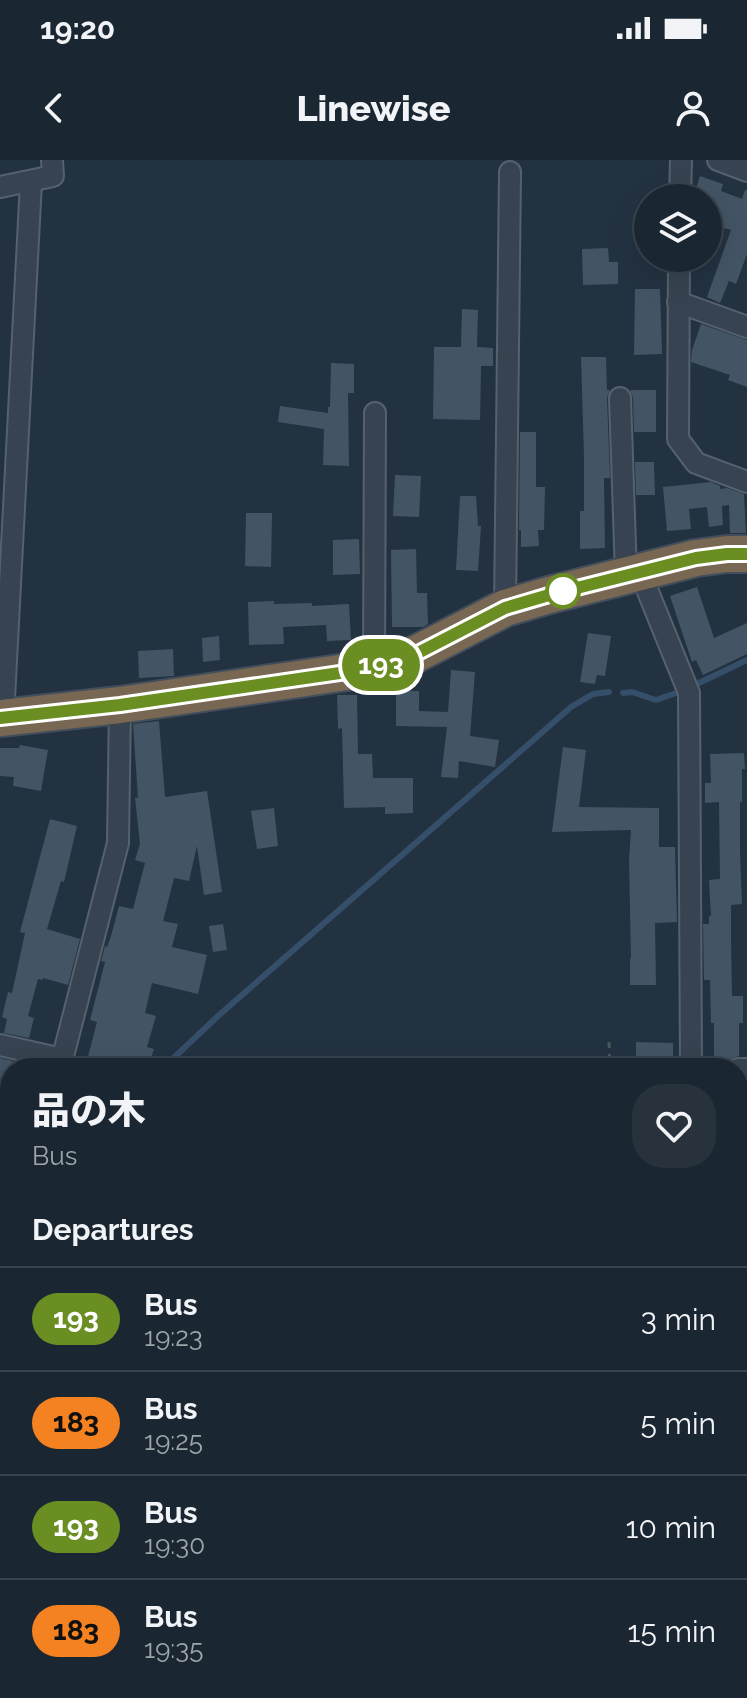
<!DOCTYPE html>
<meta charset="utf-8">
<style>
:root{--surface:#1a2631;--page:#27323d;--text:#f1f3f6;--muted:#9fa5ab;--line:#38434d}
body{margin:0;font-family:Raleway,"Noto Sans JP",sans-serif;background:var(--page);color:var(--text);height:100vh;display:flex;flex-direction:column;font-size:30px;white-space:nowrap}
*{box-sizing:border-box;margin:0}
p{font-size:26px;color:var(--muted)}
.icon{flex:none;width:44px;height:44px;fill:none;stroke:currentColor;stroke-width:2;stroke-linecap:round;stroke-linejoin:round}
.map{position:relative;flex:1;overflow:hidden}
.sheet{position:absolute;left:0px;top:898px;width:748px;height:640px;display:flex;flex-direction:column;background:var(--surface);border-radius:32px 32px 0 0;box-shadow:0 8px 32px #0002,0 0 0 2px var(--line)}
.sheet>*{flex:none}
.badge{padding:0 16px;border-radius:26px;font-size:28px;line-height:52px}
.tools{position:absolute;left:634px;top:24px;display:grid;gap:16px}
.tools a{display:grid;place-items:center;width:88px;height:88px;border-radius:50%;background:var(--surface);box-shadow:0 8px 32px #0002,0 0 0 2px var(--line);font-size:40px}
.map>.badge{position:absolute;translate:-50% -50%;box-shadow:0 0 0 4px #fff}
h2{padding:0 32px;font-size:30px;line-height:72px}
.round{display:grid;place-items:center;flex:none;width:84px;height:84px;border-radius:32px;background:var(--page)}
.overview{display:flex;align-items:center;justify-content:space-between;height:136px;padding:0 32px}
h1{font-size:38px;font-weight:800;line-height:60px}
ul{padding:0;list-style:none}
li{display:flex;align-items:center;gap:24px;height:104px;padding:0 32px;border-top:2px solid var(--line)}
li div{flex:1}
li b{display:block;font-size:30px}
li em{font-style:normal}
li .badge{min-width:88px;font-weight:700;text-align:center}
.status{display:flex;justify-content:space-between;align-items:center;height:56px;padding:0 40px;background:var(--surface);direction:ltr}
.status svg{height:22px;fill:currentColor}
header{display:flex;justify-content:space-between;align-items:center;height:104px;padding:0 32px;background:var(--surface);font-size:36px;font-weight:800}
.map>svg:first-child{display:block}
</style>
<div class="status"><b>19:20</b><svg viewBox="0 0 49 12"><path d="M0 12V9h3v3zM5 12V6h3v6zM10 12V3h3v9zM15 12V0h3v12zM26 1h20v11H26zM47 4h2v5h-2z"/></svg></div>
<header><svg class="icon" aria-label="back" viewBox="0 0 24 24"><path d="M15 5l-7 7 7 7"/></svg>Linewise<svg class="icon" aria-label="person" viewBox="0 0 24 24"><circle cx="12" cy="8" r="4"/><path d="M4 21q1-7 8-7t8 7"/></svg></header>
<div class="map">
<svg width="747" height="1538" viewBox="0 0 747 1538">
<rect width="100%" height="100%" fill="#233241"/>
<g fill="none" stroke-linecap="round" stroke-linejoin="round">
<g stroke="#354e69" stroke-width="6">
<polyline points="699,523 747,500"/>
<polyline points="623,533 632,532 656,540 676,533"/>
<polyline points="163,908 218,856 571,547 593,534 609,532"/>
<polyline points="0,1097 10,1085"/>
</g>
</g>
<g fill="#435465">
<polygon points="700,16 723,24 721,31 742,39 745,30 747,30 747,94 736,124 729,121 720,143 707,137 731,70 708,63 708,38 693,38"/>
<polygon points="608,88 609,102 618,102 618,124 583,125 582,89"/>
<polygon points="635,129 660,129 662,194 634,195"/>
<polygon points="462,149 478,150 477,187 493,188 493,206 481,206 480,260 433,259 434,187 461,187"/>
<polygon points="701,164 747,180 747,227 728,220 730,215 691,202 692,190"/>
<polygon points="581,197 606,197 607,230 610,230 607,238 610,318 604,318 605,388 580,389 580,351 584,351 584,297"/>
<polygon points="331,203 354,204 354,233 348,233 349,306 323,305 324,269 278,262 280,246 328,253 328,247 330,247"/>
<polygon points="630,230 656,230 656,272 634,272 633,238"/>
<polygon points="520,272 536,272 536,327 545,327 544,370 538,370 539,386 521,387 521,370 519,370"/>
<polygon points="635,302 654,302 655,335 636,335"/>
<polygon points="395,315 421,316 419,357 393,356"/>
<polygon points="711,322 720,326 720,329 727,328 744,334 746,373 730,373 729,345 722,346 723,365 709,367 707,347 689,349 691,369 667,371 663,327"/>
<polygon points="460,336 476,336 478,366 481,366 478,411 456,410"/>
<polygon points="246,353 272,353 271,407 245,406"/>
<polygon points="359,379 360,414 333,415 333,380"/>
<polygon points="416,389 417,433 427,433 428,464 423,467 392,467 391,390"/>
<polygon points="697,427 714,478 747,463 747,494 703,515 696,500 692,502 670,436"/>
<polygon points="274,441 274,444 312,443 312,446 349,444 351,480 327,481 326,465 283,467 284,484 249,485 248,442"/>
<polygon points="588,473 611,476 605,516 597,515 595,524 580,522"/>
<polygon points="219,476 220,500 203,502 202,478"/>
<polygon points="173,489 174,516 139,518 138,491"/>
<polygon points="451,510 475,512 470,576 499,580 495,607 459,601 458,618 441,617 447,567 396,566 396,531 419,531 419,551 448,552"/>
<polygon points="337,535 357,535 358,594 372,594 373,618 413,618 413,653 385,654 385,647 344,648 342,568 338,569"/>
<polygon points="159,561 165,637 207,631 222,732 204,735 197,686 189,721 174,718 163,761 178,764 172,787 207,795 198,834 152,823 145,853 156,856 147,887 154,889 148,908 85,908 97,862 90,860 105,802 101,801 105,786 107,787 111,776 119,746 133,749 145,703 135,700 140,684 135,638 138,638 133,564"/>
<polygon points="20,585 48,590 41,631 13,626 14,617 0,616 0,588 19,588"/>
<polygon points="563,587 586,590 579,647 659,648 659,687 675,687 677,762 655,763 656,825 630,825 630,798 631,798 629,699 631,670 552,672"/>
<polygon points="744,593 745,609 742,609 742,642 740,642 740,693 742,744 731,745 731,779 732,836 743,836 743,863 739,863 739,896 730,899 714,899 714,863 711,863 710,820 704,820 703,764 709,764 709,756 711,756 709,720 720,719 719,642 705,643 705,623 711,623 710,594"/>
<polygon points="274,648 278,686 257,689 251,651"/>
<polygon points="50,659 77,666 64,722 61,721 47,769 80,779 68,825 43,818 43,820 38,819 28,856 34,858 29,878 4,873 7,859 2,857 8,832 12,833 25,773 20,772"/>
<polygon points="223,764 227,790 213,792 209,766"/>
<polygon points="636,882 673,883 673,902 636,901"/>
<polygon points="0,898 13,901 7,929 0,928"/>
</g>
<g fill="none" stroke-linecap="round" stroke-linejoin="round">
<g stroke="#55616e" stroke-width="24">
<g id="street">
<polyline points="718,0 747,11"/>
<polyline points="0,27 53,16 52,0"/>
<polyline points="680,38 681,0"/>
<polyline points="679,98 678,279 696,303 747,322"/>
<polyline points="678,142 747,167"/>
<polyline points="620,238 626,415"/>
<polyline points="640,412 689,533 691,908"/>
<polyline points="505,448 510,12"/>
<polyline points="374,508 375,253"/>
<polyline points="3,558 31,22"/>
<polyline points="0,885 62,899"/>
<polyline points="60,908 118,683 120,545"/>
<polyline points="738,909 747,909"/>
<polyline points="0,1361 10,1363"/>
<polyline points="0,1476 10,1478"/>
<polyline points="225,1528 268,1538"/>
<polyline points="72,1538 76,1528"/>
</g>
</g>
<g stroke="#424e5b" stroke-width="40">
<polyline id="highway" points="0,558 120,545 374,508 414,495 505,448 549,435 696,398 727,394 747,394"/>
</g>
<g stroke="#435d5f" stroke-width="3" stroke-dasharray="6 6" stroke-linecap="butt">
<polyline points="609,882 610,908"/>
<polyline points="738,1267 747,1267"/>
<polyline points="625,1528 625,1538"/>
</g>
<use href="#street" stroke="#374350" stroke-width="20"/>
<use href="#highway" stroke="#776753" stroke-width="36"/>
</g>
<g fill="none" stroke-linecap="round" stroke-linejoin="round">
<g stroke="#fff" stroke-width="18">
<polyline id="line" points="0,558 120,545 374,508 414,495 505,448 549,435 696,398 727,394 747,394"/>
</g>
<use href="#line" stroke="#6b8e23" stroke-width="12"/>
</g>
<circle fill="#fff" stroke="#6b8e23" stroke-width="4" cx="563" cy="431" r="16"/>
</svg>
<div class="tools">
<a><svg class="icon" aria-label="layers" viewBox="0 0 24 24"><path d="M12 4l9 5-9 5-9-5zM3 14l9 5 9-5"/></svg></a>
</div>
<b class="badge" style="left:381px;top:505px;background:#6b8e23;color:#fff">193</b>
<section class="sheet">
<div class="overview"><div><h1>品の木</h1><p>Bus</p></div><a class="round"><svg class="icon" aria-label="heart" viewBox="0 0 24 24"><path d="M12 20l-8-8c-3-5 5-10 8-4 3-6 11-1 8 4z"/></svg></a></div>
<h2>Departures</h2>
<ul>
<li><span class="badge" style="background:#6b8e23;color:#fff">193</span><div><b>Bus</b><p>19:23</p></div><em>3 min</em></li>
<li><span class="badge" style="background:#f58220;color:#111">183</span><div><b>Bus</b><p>19:25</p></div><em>5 min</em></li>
<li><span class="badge" style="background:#6b8e23;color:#fff">193</span><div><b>Bus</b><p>19:30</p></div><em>10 min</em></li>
<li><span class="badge" style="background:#f58220;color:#111">183</span><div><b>Bus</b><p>19:35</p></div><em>15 min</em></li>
</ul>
</section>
</div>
